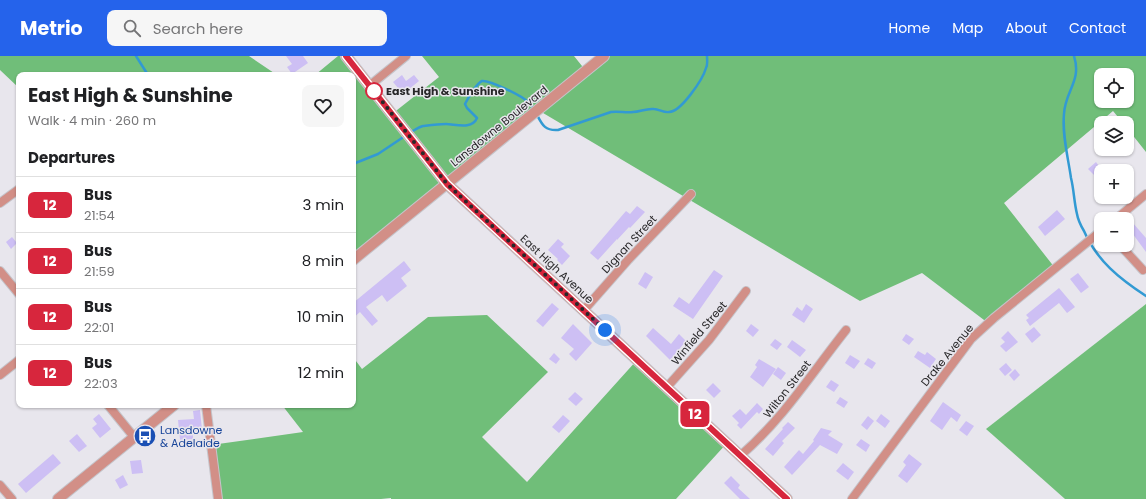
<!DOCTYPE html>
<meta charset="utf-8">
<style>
:root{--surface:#fff;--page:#f6f6f6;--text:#202124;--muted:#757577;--line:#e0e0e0;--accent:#2563eb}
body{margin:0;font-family:Poppins,sans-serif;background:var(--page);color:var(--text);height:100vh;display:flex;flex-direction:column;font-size:15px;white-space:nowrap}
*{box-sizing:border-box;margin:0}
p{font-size:13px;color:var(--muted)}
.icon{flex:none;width:22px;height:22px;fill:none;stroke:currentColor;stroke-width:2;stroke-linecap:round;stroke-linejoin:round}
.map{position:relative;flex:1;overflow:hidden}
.panel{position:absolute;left:16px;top:16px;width:340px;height:336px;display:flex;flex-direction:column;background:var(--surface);border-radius:8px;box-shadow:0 1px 3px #0004}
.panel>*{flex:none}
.badge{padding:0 8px;border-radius:6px;font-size:14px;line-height:26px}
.controls{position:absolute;left:1094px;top:12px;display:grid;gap:8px}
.controls a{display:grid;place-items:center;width:40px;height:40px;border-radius:8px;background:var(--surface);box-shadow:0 1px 3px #0004;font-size:20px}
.you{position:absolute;width:20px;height:20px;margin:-10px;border:3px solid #fff;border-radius:50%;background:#1a73e8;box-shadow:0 0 0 6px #1a73e833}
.map>.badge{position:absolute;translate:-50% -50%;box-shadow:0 0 0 2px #fff}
h2{padding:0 12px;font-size:15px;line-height:36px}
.round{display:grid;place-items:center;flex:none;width:42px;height:42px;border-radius:8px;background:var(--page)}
.overview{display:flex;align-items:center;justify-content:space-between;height:68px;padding:0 12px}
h1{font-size:19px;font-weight:700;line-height:30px}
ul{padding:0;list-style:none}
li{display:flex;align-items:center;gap:12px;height:56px;padding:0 12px;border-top:1px solid var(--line)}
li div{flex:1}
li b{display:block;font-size:15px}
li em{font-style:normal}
li .badge{min-width:44px;font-weight:700;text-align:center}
header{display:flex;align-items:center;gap:24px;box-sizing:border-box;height:56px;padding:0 20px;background:var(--accent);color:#fff}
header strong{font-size:19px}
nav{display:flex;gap:22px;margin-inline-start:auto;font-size:14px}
.search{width:280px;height:36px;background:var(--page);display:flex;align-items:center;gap:10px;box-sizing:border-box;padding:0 14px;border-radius:8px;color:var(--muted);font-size:15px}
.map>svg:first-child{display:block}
</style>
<header>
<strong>Metrio</strong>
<div class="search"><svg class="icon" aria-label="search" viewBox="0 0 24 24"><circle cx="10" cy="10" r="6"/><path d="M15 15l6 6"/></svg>Search here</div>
<nav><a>Home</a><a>Map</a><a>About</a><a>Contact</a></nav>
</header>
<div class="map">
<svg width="1146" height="443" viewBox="0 0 1146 443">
<rect width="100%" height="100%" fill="#e8e6ed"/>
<g fill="#70be79" fill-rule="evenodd">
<polygon points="0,0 249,0 277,19 19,19 19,32 0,14"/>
<path d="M338 0H346L392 58 439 21 422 0H574L586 15 604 0H1146V96L1127 72V67H1123L1113 55 1004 147 1055 212 988 267 922 217 860 245 538 54 358 200 353 194V19H315ZM1101 19H1127V45H1101Z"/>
<polygon points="1146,248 1146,443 1065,443 986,373"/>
<polygon points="487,259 548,316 482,381 527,426 637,304 727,387 676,443 391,443 391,442 381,443 218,443 211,389 303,376 282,349 353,349 353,301 362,313 428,261"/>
</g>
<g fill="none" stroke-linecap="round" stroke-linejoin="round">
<g stroke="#329ad3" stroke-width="2.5">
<polyline points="136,0 148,19"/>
<path d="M1074 0C1082 25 1065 35 1064 58 1062 79 1068 101 1071 122 1074 134 1074 146 1077 158 1078 164 1081 170 1084 175 1097 205 1120 223 1146 240"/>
<path d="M536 57C542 68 544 75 558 74L611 56C619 55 626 57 633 56 640 56 646 52 654 53 659 53 664 57 669 56 681 56 703 23 706 12 708 9 707 4 707 0"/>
<path d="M409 77C414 75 418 71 423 70 431 69 438 68 446 68 455 68 472 74 477 62L467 52 465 48C468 42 477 27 482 25 490 24 522 40 528 46 530 48 532 51 534 53"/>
<polyline points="353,108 378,98 405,80"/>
</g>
</g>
<g fill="#cdbff4">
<polygon points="286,0 303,0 308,7 292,18 287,11 292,8"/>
<polygon points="402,19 406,25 414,19 419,25 403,38 393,26"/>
<polygon points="1096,106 1101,113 1094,119 1088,113"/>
<polygon points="637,150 645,156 630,172 629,171 617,184 617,183 598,204 590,197 626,155 630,158"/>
<polygon points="1057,154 1065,163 1045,180 1038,171"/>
<polygon points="1132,166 1146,182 1146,196 1127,170"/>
<polygon points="12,181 17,187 11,193 6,186"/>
<polygon points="558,183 564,188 561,191 570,200 562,209 557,204 558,203 548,194"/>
<polygon points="404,205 411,214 401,222 407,230 387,246 382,239 366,251 378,265 372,270 360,256 353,262 353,247"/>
<polygon points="714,214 723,220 693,263 673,250 679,241 689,248"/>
<polygon points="645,216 653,221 646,233 638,228"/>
<polygon points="1078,217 1089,231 1081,237 1070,223"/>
<polygon points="1059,232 1075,251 1067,257 1059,247 1030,270 1026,264 1029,262 1026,259"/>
<polygon points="552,247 559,253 543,271 536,265"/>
<polygon points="806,248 813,253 804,267 792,259 797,251 802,255"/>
<polygon points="573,268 592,287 576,305 569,298 574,293 561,282"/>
<polygon points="751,268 759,274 753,281 746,275"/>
<polygon points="1034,271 1041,279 1032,287 1025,278"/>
<polygon points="653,272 671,288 679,278 686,285 670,304 646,280"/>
<polygon points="1008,275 1018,286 1006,296 1000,290 1005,286 1001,282"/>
<polygon points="906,278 914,283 909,289 902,284"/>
<polygon points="775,283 782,288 777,294 770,289"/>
<polygon points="792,284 806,294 800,301 787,291"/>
<polygon points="918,295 925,299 927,296 936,303 930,312 914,301"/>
<polygon points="554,297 560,303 556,308 549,303"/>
<polygon points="850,299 860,305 854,313 845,307"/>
<polygon points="868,302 876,307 872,313 864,308"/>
<polygon points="759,303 776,313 763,331 750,321 757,311 755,309"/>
<polygon points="1006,307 1012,314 1005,320 999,313"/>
<polygon points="778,311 786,317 781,324 773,318"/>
<polygon points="1015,313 1020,319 1014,325 1009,319"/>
<polygon points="831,324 839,329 834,336 826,331"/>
<polygon points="713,327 721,335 714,342 706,334"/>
<polygon points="575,336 583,343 576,350 568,343"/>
<polygon points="840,341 848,346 844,352 836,347"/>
<polygon points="943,346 961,359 957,366 951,361 942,374 930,365"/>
<polygon points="757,347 763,353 759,358 757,356 741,373 737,369 739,367 732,360 740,353 746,359"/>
<polygon points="200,354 202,374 193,375 193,383 180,384 178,364 194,363 193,355"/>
<polygon points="99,358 111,373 100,382 92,372 97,368 93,363"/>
<polygon points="881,358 890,365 885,372 876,365"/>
<polygon points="563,359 570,365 559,377 552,371"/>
<polygon points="868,360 874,365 867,374 861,369"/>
<polygon points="966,365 974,370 967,380 959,374"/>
<polygon points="788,366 795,372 782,385 784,387 773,400 765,393 783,373 782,372"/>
<polygon points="821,372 832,375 828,379 843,388 837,398 820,389 792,419 784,411 799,394 803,398 814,385 813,384"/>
<polygon points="77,378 87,390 79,396 69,385"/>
<polygon points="861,383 870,389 866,396 856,389"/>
<polygon points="53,398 61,407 26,437 18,428"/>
<polygon points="909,398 922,408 907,427 898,420 906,409 903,406"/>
<polygon points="141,404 143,417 132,418 130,405"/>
<polygon points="843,407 854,416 848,424 836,415"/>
<polygon points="123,419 128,429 120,433 115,424"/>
<polygon points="731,420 740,429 738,432 750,443 740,443 724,427"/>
</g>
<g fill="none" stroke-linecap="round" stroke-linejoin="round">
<g stroke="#c5c4ca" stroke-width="10">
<g id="minor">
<polyline points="369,30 406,0"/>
<polyline points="0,147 19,133"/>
<polyline points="1116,163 1146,138"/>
<polyline points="1120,189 1143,214"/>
<polyline points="0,215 19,238"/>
<polyline points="584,254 628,204 691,138"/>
<polyline points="0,319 19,304"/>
<polyline points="667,331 709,284 746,235"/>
<polyline points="108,349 134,381"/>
<polyline points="206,349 218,443"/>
<path d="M740 400C783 363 811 318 846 274"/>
<polyline points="0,429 12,443"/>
<polyline points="852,443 971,283 994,262 1101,175"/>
</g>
</g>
<g stroke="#c5c4ca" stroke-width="12">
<g id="tertiary">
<polyline points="346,0 447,128 787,443"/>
<polyline points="353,204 604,0"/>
<polyline points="58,443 174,349"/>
</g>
</g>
<use href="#minor" stroke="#d28f87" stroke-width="8"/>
<use href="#tertiary" stroke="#d28f87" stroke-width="10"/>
</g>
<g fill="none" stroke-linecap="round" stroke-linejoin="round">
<g stroke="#fff" stroke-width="9">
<polyline id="line" points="346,0 447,128 787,443"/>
</g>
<use href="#line" stroke="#d7263d" stroke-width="6"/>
<polyline stroke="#282729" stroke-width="4" stroke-dasharray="0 7.2" points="374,35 447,128 605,274"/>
</g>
<defs>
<g id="bus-disc" transform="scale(1.15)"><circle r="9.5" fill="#1a4fb4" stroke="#e8e6ed"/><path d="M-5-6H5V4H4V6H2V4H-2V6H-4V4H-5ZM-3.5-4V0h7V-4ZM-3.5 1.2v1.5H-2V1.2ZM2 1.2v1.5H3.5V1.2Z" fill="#fff"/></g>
</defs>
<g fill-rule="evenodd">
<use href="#bus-disc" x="145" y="380"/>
</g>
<circle fill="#fff" stroke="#d7263d" stroke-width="2" cx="374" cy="35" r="8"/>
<g text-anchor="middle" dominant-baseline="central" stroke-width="3" stroke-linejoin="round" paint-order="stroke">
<g font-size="11" font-weight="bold" fill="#282729" stroke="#e8e6ed" text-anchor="start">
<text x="386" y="35">East High &amp; Sunshine</text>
</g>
<g font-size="11" fill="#282729" stroke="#e8e6ed">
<text transform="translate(499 70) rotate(-39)">Lansdowne Boulevard</text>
<text transform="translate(629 188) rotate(-47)">Dignan Street</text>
<text transform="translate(557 213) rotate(43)">East High Avenue</text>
<text transform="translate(699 277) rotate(-50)">Winfield Street</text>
<text transform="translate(947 299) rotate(-51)">Drake Avenue</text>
<text transform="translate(787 333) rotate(-52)">Wilton Street</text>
</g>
<g font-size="11" fill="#164399" stroke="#e8e6ed" text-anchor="start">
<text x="160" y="374">Lansdowne<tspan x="160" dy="13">&amp; Adelaide</tspan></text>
</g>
</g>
</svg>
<div class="controls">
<a><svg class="icon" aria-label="locate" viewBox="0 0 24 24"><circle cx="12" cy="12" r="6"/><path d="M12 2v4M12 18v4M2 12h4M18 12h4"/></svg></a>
<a><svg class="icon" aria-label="layers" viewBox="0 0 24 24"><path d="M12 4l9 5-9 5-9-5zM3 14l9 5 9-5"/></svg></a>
<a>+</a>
<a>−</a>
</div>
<div class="you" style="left:605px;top:274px"></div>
<b class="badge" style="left:695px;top:358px;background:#d7263d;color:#fff">12</b>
<section class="panel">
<div class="overview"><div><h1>East High &amp; Sunshine</h1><p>Walk · 4 min · 260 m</p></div><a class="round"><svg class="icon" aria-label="heart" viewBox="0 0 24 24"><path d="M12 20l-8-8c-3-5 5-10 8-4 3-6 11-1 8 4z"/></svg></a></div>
<h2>Departures</h2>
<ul>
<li><span class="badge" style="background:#d7263d;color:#fff">12</span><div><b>Bus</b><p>21:54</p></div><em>3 min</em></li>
<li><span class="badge" style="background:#d7263d;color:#fff">12</span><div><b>Bus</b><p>21:59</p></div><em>8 min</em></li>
<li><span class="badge" style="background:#d7263d;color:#fff">12</span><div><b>Bus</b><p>22:01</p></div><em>10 min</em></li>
<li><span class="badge" style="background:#d7263d;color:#fff">12</span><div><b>Bus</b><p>22:03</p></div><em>12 min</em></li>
</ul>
</section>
</div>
